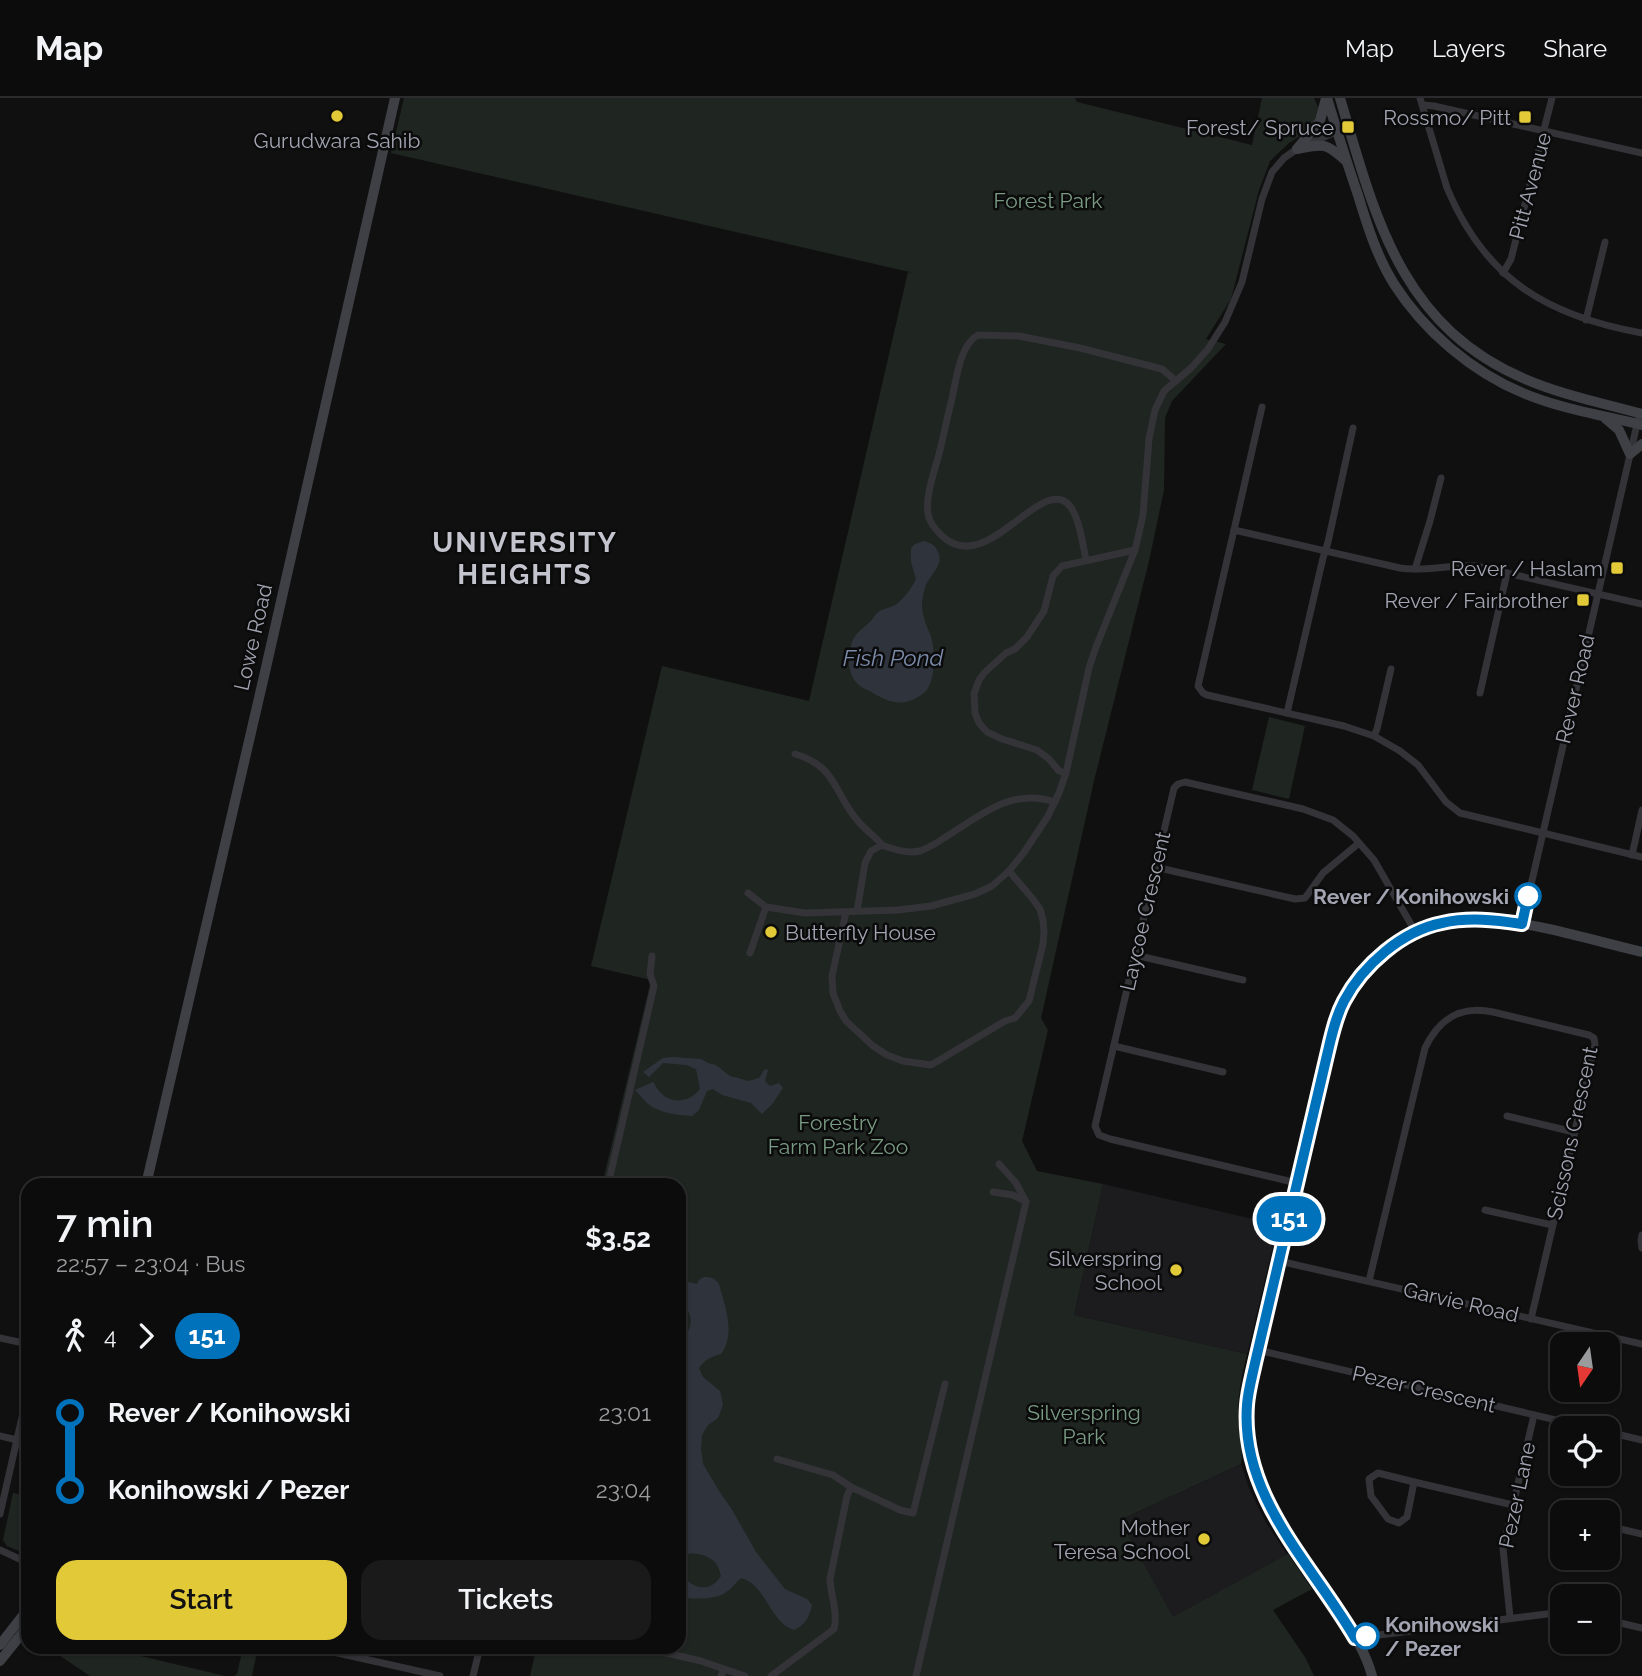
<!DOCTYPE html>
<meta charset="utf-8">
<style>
:root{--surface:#0c0c0d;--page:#1a1a1b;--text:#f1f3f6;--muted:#9a9b9d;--line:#2c2c2e;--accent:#e2c937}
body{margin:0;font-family:Raleway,sans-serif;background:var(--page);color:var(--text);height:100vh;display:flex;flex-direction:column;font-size:26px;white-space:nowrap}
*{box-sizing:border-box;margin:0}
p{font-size:23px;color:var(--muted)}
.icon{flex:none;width:38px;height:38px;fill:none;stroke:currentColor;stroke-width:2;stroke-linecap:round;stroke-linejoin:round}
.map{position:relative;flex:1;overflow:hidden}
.panel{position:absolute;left:21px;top:1080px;width:665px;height:476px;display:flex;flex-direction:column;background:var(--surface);border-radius:21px;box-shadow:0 2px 5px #0004,0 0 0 2px var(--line)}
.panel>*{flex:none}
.badge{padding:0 14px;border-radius:23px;font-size:24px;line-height:46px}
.needle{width:46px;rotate:193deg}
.tools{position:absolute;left:1550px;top:1234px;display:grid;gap:14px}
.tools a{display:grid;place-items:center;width:70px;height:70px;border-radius:14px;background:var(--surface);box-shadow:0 2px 5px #0004,0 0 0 2px var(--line);font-size:35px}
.map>.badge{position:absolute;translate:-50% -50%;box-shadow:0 0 0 4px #fff}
.legs{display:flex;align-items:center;gap:10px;height:77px;padding:0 35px;font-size:23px}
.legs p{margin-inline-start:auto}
.headline{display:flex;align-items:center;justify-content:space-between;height:119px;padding:0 35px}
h1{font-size:38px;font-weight:600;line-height:52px}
.action{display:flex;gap:14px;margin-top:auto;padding:14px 35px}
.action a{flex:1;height:80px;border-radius:21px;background:var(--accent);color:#111;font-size:28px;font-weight:600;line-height:80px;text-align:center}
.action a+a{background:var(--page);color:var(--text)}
ul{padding:0 35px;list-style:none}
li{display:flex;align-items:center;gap:24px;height:77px;font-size:26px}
li i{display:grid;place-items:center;width:10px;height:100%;margin:0 9px;background:currentColor}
li i::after{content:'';width:18px;height:18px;margin:-9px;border:5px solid;border-radius:50%;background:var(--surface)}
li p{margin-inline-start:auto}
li:first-child i{background:linear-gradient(#0000 50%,currentColor 0)}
li:last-child i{background:linear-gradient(currentColor 50%,#0000 0)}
header{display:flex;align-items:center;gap:42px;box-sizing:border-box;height:98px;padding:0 35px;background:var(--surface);border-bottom:2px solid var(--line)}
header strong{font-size:33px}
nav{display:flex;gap:38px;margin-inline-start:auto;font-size:24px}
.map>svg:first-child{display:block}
</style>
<header>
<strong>Map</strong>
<nav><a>Map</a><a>Layers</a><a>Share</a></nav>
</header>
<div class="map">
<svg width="1642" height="1578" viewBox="0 0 1642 1578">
<rect width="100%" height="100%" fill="#101011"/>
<g fill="#1c1c1e">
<polygon points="1103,1086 1278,1127 1247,1256 1074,1217"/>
<polygon points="1241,1366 1249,1390 1265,1423 1290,1461 1173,1520 1120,1422"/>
</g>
<g fill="#1f2521">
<path d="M404 0H1075L1077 4 1252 47 1262 0H1314L1319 11 1318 17 1309 32 1289 45 1270 63 1259 92 1231 201 1206 241 1226 246 1172 303 1165 320 1164 392 1149 463 1094 683 1041 920 1048 932 1022 1043 1037 1073 1103 1086 1074 1217 1247 1256C1242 1276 1238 1296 1238 1316 1238 1331 1244 1353 1241 1366L1120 1422 1173 1519 1288 1456 1312 1491 1273 1512 1305 1559 1314 1578H530L536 1552 534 1549H679V1087H602L651 882 591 868 662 568 809 603 908 174 914 175 391 55Z"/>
<polygon points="1269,619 1305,628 1289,701 1252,692"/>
<polygon points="13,1395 28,1398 28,1457 7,1448 3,1442"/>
<polygon points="47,1549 103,1549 225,1578 90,1578"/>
<polygon points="243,1549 258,1549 252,1578 234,1578 237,1576"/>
</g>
<g fill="#2f343c" fill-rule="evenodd">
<path d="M924 443C930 445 934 446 937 452 946 467 929 476 925 490 919 508 923 519 930 536 935 549 936 575 929 588 927 593 923 596 918 599 902 609 888 604 873 595 869 592 863 591 859 587 848 578 847 560 851 547 856 533 862 532 871 523 873 520 875 517 877 515 883 510 891 510 897 506 904 500 912 490 916 481L911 464V450L915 446Z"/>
<path d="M672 959 701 961 708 965 716 967 730 978 738 980 748 983 759 980 765 971 768 972 765 983 770 988 779 985 783 990 773 1005 762 1016 751 1005 722 997 713 991 707 993 699 1012 692 1018C677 1017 658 1015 647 1005 642 1001 640 996 635 992L653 984C656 988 657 991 660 994 671 1007 691 1004 700 991L696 971 686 967 663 965 649 979 643 974 663 960Z"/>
<path d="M704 1179C711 1179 715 1180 719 1186 725 1208 736 1236 721 1256 711 1259 705 1261 699 1270L703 1279 720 1293 723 1307 718 1320 708 1327 702 1337 701 1351 703 1366 721 1396 731 1410 756 1454 785 1491 807 1501 812 1507C809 1520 805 1527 794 1532 769 1524 767 1487 741 1480 736 1484 734 1488 729 1492 717 1503 694 1501 679 1499V1244C692 1236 697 1212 679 1206V1187L688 1184 697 1186 699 1182ZM692 1455C707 1457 718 1461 721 1478 704 1505 671 1478 684 1457Z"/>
</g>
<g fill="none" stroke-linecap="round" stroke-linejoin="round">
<g stroke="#333338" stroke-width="7">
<path d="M1420 0 1447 90C1485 181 1547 218 1642 235"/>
<polyline points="1423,7 1434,8 1642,55"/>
<polyline points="1503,175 1511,161 1552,0"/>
<polyline points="1586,222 1605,144"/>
<polyline points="1234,432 1262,309"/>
<path d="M1086 462C1083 447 1078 409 1064 403 1033 388 984 479 941 437 936 432 931 426 929 420 923 401 936 370 940 352 944 336 947 320 951 305 956 285 959 247 978 237L1019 238 1080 250 1162 271 1176 283"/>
<polyline points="1415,471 1430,423 1441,380"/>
<path d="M1642 506 1476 468C1451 466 1424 474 1400 470L1234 432 1198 588 1203 595 1207 597 1344 628 1374 638 1400 653 1418 667 1446 704 1460 715 1642 759"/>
<polyline points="1480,595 1507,475"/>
<polyline points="1287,615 1323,460 1328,444 1353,330"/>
<polyline points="1374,638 1377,631 1391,571"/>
<path d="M795 656C837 668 834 696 858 723 865 732 875 738 882 747"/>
<polyline points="1066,675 1059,673 1049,661 1037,652 1002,641 987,634 979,625 975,615 974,596 979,582 984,575 1006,555 1015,551 1027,539 1044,513 1053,478 1062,468 1135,452"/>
<polyline points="1632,757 1642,712"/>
<polyline points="1155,769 1295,801 1305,800 1323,775 1359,745"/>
<polyline points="748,795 766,809 805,815 898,812 931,808 975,796 992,788 1009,773 1025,753 1048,718 1059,695 1066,675 1089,570 1096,549 1135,452 1143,417 1149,341 1155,312 1164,293 1191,270 1208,251 1225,224 1242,184 1262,101 1272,74 1284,60 1297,51 1340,32"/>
<path d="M857 813 865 765 871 753 882 747C893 751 907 756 920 753 928 750 937 745 944 740 980 718 1011 689 1055 704"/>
<polyline points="846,814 832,878 833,895 840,913 846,923 873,948 887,957 903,963 931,967 1005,923 1015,920 1029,903 1043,846 1044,834 1043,822 1040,811 1032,800 1009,773"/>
<polyline points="1522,826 1638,322"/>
<polyline points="750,855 766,809"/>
<polyline points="1135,857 1243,882"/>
<polyline points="1114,948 1223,974"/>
<polyline points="1507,1018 1574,1034"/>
<polyline points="1297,1085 1110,1041 1099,1037 1095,1028 1174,690 1178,686 1185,684 1303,711 1333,722 1353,738 1374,762 1416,835"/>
<polyline points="608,1087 654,888 650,876 652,858"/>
<polyline points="993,1094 1013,1097 1026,1104"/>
<polyline points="1485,1112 1552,1127"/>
<polyline points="1642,1137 1641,1142 1642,1150"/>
<polyline points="1279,1163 1642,1246"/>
<path d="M1369 1183 1425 950C1439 921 1460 907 1493 914L1589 937 1594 940 1595 947 1531 1221"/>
<polyline points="0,1240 28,1246"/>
<polyline points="1258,1252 1590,1330"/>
<polyline points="1608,1334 1642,1342"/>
<polyline points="0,1338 17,1342"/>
<polyline points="777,1361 833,1377 851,1389"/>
<polygon points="1378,1375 1414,1384 1407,1419 1399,1425 1388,1421 1371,1398 1369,1381"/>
<polyline points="1414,1384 1513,1407"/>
<polyline points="0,1416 28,1293"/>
<polyline points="1608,1428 1642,1436"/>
<polyline points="0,1452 28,1465"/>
<polyline points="1510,1519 1503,1450 1534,1317"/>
<polyline points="1608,1522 1642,1530"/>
<polyline points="1355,1540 1563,1514"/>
<polyline points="311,1549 440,1578"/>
<polyline points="641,1549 701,1563 724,1571"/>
<polyline points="473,1578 480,1549"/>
<polyline points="721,1578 724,1571 745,1578"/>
<path d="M771 1578 834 1531C838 1514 831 1499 830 1481L847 1398 851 1389 900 1412 913 1415 945 1286"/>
<polyline points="916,1578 1026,1104 1016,1085 999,1066"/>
</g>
<g stroke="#3f4046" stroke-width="10">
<path d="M1327 0C1337 33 1347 65 1358 97 1367 127 1377 159 1394 186 1424 233 1472 274 1523 295 1561 311 1602 317 1642 327"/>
<path d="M1340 0C1375 118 1400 228 1525 281 1562 297 1603 305 1642 316"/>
<polyline points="1297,51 1320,23 1326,0"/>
<path d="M1297 51C1323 46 1325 44 1345 62"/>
<polyline points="1606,321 1619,332 1630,356 1642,346"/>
<polyline points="146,1087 265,574 395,0"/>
<polyline points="0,1547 28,1511"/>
<polyline points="0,1563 28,1528"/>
<path d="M1372 1578C1366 1554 1351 1532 1338 1512 1296 1449 1241 1388 1247 1307 1248 1297 1251 1286 1253 1276L1335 926C1341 911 1347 897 1356 883 1387 839 1444 816 1496 822 1544 827 1595 843 1642 854"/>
</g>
</g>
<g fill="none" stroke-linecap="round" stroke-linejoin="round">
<g stroke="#fff" stroke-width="16">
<path id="line-1" d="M1366 1538 1355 1540C1312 1466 1240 1399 1247 1307 1248 1293 1252 1279 1255 1265L1328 953C1332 936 1336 918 1344 903 1363 867 1402 833 1442 825 1469 819 1495 822 1522 826L1528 798"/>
</g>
<use href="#line-1" stroke="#0072bc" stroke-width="10"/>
</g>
<g fill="#e2c937" stroke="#0b0b0c" stroke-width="2.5">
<circle cx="337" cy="18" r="7"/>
<rect x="1518" y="12" width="14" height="14" rx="3.5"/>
<rect x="1341" y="22" width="14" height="14" rx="3.5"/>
<rect x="1610" y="463" width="14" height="14" rx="3.5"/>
<rect x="1576" y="495" width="14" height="14" rx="3.5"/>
<circle cx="771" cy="834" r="7"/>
<circle cx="1176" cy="1172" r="7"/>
<circle cx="1204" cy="1441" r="7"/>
</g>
<g fill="#fff" stroke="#0072bc" stroke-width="3.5">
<circle cx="1528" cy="798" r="12"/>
<circle cx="1366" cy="1538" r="12"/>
</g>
<g text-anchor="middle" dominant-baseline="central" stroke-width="5" stroke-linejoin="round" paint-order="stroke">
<g font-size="21" fill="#a2a4b1" stroke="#0b0b0c" text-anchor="end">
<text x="1511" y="19">Rossmo/ Pitt</text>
<text x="1334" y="29">Forest/ Spruce</text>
<text x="337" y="42" text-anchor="middle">Gurudwara Sahib</text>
<text x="1603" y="470">Rever / Haslam</text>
<text x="1569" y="502">Rever / Fairbrother</text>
<text x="785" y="834" text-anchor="start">Butterfly House</text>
<text x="1162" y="1160">Silverspring<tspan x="1162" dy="24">School</tspan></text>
<text x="1190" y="1429">Mother<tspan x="1190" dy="24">Teresa School</tspan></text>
</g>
<g font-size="21" fill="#a2a4b1" stroke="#0b0b0c">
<text transform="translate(1530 88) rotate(-75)">Pitt Avenue</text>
<text transform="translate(253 539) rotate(-77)">Lowe Road</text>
<text transform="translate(1575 591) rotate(-77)">Rever Road</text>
<text transform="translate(1145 813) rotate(-77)">Laycoe Crescent</text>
<text transform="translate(1572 1035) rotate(-78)">Scissons Crescent</text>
<text transform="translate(1461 1204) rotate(13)">Garvie Road</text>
<text transform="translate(1424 1291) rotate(13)">Pezer Crescent</text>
<text transform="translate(1517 1397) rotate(-78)">Pezer Lane</text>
</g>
<g font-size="21" fill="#7a9b83" stroke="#0b0b0c">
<text x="1048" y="102">Forest Park</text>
<text x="838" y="1024">Forestry<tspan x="838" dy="24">Farm Park Zoo</tspan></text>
<text x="1084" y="1314">Silverspring<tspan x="1084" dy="24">Park</tspan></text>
</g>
<g font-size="21" font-weight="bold" fill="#a2a4b1" stroke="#0b0b0c" text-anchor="end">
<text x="1509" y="798">Rever / Konihowski</text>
<text x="1385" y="1526" text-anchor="start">Konihowski<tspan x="1385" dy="24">/ Pezer</tspan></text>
</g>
<g font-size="23" font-style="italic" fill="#7b8baa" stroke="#0b0b0c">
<text x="893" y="559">Fish Pond</text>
</g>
<g font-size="28" font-weight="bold" letter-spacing="2" fill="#c3c4cd" stroke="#0b0b0c">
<text x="525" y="444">UNIVERSITY<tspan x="525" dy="32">HEIGHTS</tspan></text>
</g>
</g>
</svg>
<div class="tools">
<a><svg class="needle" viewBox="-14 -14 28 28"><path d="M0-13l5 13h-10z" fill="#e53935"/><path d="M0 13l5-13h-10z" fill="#9a9b9d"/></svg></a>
<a><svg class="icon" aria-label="locate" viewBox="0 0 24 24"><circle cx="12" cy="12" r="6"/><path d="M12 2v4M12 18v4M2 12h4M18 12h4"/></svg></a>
<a>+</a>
<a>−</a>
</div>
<b class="badge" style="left:1289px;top:1121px;background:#0072bc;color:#fff">151</b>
<section class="panel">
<div class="headline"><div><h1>7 min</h1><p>22:57 – 23:04 · Bus</p></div><b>$3.52</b></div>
<div class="legs"><svg class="icon" aria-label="walk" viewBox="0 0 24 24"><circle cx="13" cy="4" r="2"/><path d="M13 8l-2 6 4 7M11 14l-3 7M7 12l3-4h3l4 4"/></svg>4<svg class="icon" aria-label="forward" viewBox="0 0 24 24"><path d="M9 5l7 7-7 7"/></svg><b class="badge" style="background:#0072bc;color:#fff">151</b></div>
<ul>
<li><i style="color:#0072bc"></i><b>Rever / Konihowski</b><p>23:01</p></li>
<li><i style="color:#0072bc"></i><b>Konihowski / Pezer</b><p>23:04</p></li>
</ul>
<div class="action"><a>Start</a><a>Tickets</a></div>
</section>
</div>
